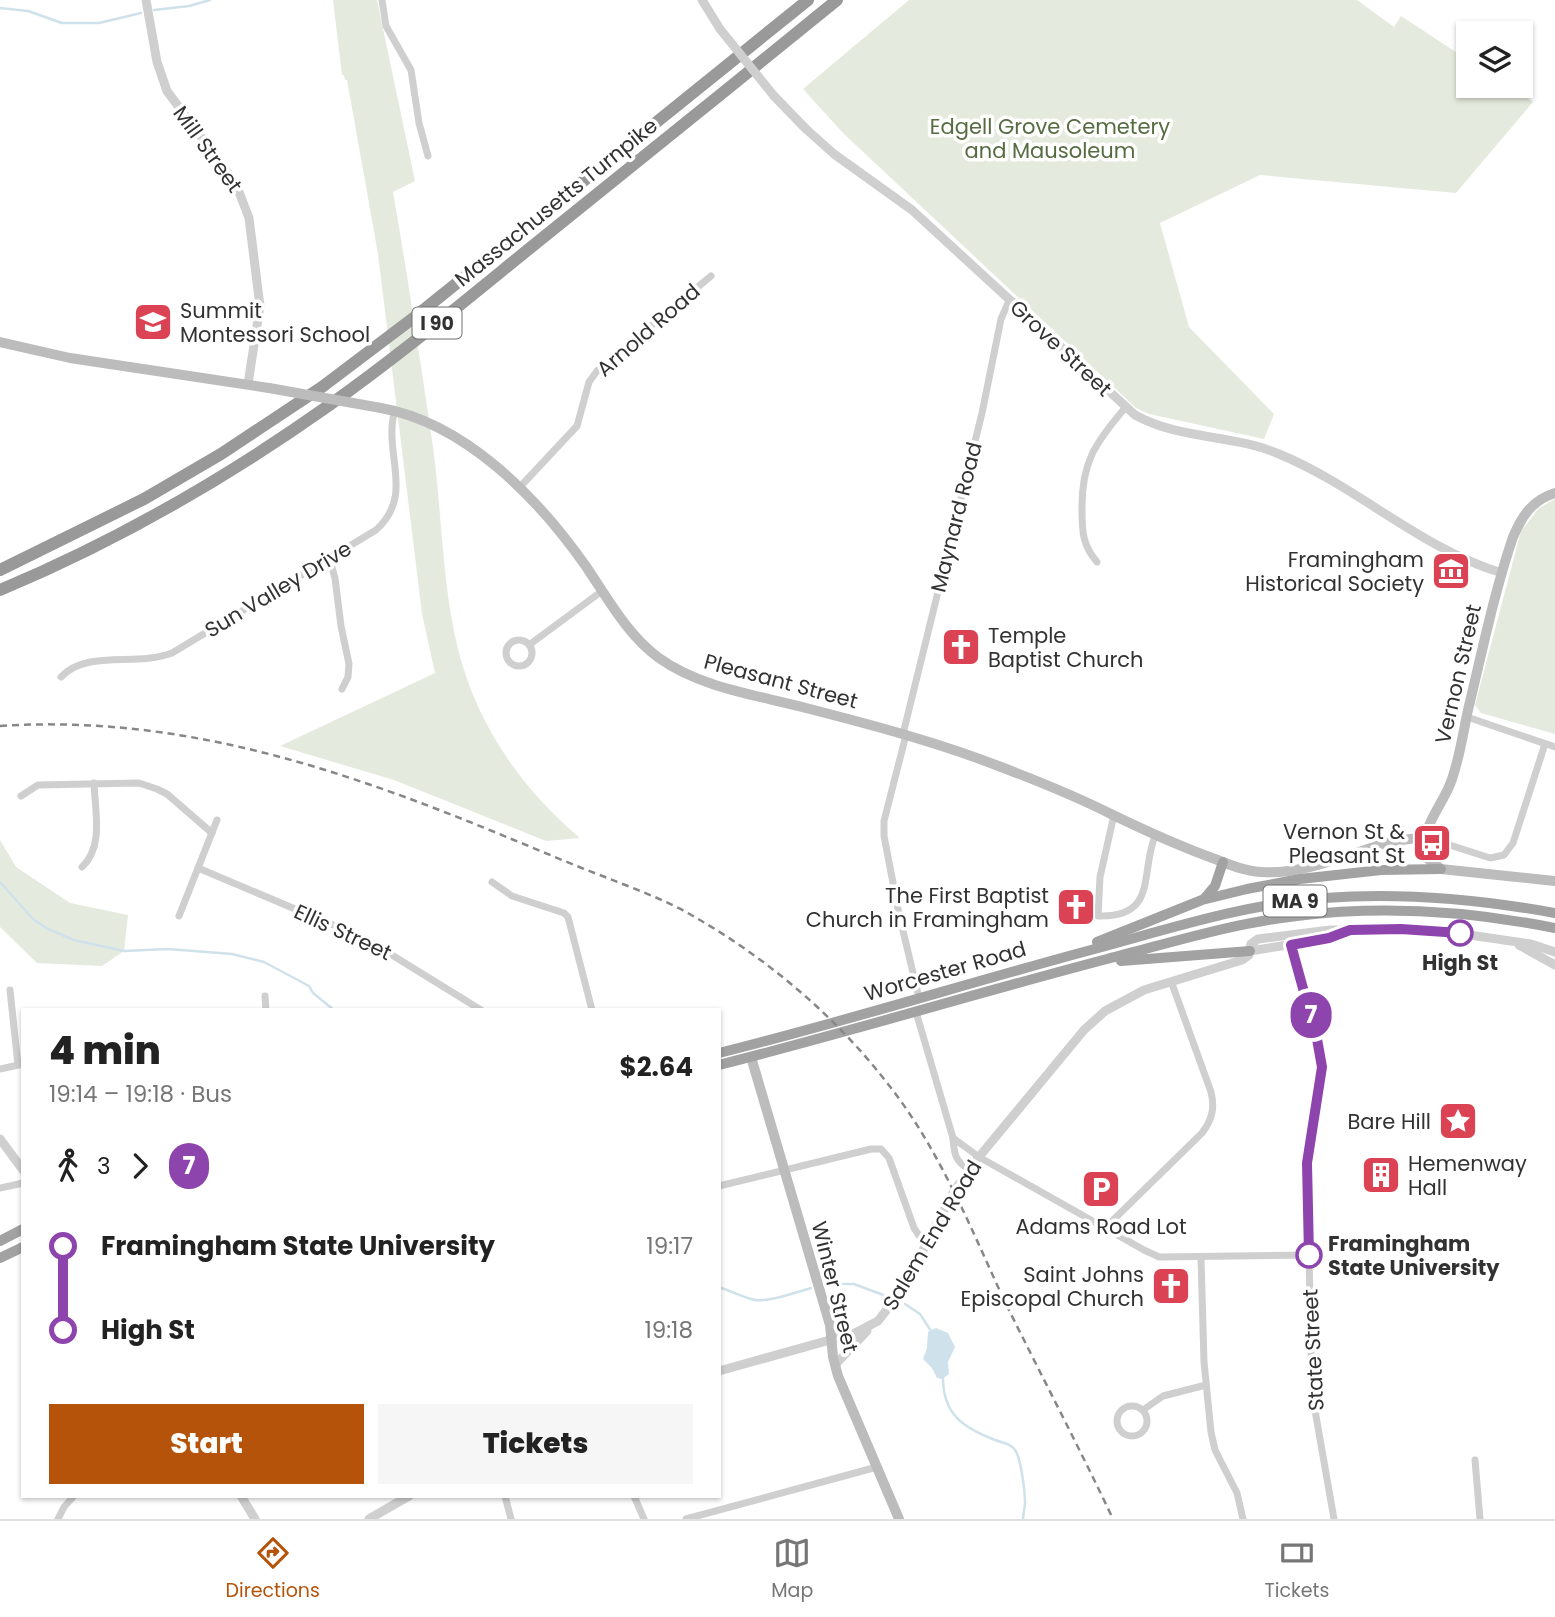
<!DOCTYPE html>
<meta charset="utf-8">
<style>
:root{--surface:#fff;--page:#f6f6f6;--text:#222;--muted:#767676;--line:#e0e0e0;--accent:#b45309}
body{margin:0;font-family:Poppins,sans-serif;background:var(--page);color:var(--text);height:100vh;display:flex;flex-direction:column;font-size:26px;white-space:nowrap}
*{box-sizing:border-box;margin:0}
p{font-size:23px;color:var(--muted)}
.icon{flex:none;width:38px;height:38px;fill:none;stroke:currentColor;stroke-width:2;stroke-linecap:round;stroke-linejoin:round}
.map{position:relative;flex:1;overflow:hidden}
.sheet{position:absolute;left:21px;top:1008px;width:700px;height:490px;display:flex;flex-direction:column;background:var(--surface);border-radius:0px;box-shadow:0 2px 5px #0004}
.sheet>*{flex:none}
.badge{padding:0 14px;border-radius:23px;font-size:24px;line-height:46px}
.buttons{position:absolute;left:1456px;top:21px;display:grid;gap:14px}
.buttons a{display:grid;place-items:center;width:77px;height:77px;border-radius:0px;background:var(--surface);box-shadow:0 2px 5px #0004;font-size:35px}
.map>.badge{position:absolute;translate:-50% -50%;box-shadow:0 0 0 4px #fff}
.legs{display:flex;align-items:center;gap:10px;height:77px;padding:0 28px;font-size:23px}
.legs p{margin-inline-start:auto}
.headline{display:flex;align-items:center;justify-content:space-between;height:119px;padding:0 28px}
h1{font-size:38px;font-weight:800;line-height:52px}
.button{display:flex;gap:14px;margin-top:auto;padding:14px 28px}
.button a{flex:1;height:80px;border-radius:0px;background:var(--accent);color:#fff;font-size:28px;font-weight:800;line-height:80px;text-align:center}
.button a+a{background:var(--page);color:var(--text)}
ul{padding:0 28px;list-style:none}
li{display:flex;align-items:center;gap:24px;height:84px;font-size:26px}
li i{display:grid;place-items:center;width:10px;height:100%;margin:0 9px;background:currentColor}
li i::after{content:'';width:18px;height:18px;margin:-9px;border:5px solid;border-radius:50%;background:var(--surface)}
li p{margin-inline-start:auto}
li:first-child i{background:linear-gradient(#0000 50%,currentColor 0)}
li:last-child i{background:linear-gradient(currentColor 50%,#0000 0)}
.tabs{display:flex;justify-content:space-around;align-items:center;height:98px;border-top:2px solid var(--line);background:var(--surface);font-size:19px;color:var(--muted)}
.tabs a{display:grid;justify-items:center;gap:4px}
.tabs .current{color:var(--accent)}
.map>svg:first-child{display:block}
</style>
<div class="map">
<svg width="1555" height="1519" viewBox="0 0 1555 1519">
<rect width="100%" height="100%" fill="#fff"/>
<g fill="#e5eade">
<path d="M333 0H377L415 181 393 192C407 272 419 353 431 433 442 503 441 581 458 649 477 725 521 788 580 838L546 841 394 780 280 746 435 673 422 614 378 254 347 80H345L344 75H342Z"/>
<polygon points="909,0 1357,0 1394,27 1401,16 1468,60 1468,86 1508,86 1533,102 1456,193 1260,175 1160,223 1189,327 1274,414 1264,439 1149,414 1136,408 843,133 803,89"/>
<polygon points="1555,499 1555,734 1481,713 1475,705 1521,531 1539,508"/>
<polygon points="0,840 16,867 70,903 128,915 124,951 102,966 37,963 0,927"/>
</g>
<polygon fill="#cfe1eb" points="936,1328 948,1333 955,1347 948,1362 949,1374 942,1379 937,1378 932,1368 923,1359 927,1348 928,1332"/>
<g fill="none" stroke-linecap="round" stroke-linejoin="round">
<g stroke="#cfe1eb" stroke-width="2.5">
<polyline points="0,8 28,11 62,23 99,23 141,13"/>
<polyline points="154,10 189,6 210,0"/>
<polyline points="0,882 33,919 46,928 74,940 124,951 168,949 232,954 264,962 309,986 313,993 334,1010"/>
<polyline points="369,1010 379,1010"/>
<polyline points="826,1284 854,1284 886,1296"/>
<path d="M719 1287C730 1291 741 1296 751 1299 764 1304 797 1292 811 1288"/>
<polyline points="905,1304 920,1314 931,1331"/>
<path d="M943 1378C943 1415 964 1428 995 1440 1003 1443 1010 1443 1015 1450 1021 1458 1025 1492 1025 1503 1025 1509 1023 1513 1023 1519"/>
</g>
<g stroke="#cfcfcf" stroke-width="7">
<polyline points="382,0 386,26 411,70 419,123 428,156"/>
<polyline points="519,488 577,426 589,382 597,371 711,276"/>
<polyline points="329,557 335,578 341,626 349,664 348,677 342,689"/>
<path d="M1097 562C1083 546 1082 532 1082 511 1081 463 1095 443 1125 408"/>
<circle cx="519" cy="653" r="13"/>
<polyline points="529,645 602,591"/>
<path d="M61 677C87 649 136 667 172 653L376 530C416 494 382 453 395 410"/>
<polyline points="1467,717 1555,747"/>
<polyline points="903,734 982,413 1001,319 1009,301"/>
<polyline points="906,735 884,821 884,836 899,914 919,998"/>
<polyline points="21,796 38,785 139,783 157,789 167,794 212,833"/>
<path d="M1114 815 1100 877 1098 916C1158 918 1140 873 1155 836"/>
<polyline points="1425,837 1490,858 1504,855 1513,843 1545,744"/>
<path d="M82 867C104 847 95 811 94 783"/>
<polyline points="198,868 366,939 481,1010"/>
<polyline points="492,882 512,896 564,913 568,917 592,1010"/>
<polyline points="179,916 217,820"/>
<polyline points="1290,939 1317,1039 1322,1067 1307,1163 1312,1393 1334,1519"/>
<polyline points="10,990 18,1065"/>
<polyline points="265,996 266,1010"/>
<path d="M916 1012 953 1138C954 1153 955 1162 969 1169"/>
<polyline points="0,1069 23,1064"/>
<polyline points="953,1138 979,1157 1144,1250 1159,1257 1309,1255"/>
<polyline points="719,1186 871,1149 881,1149 889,1158 914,1228 920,1237 928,1243"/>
<polyline points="0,1188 23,1183"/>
<path d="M1105 1228 1202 1133C1212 1120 1215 1108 1211 1092L1171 981"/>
<polyline points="1201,1258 1204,1362 1211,1432 1215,1450 1237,1493 1243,1519"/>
<circle cx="1132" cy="1421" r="15"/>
<polyline points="1143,1410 1163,1396 1206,1385"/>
<polyline points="1475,1460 1480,1519"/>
<polyline points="505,1496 511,1519"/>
<polyline points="634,1496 644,1519"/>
<polyline points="58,1519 64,1507 74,1496"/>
<polyline points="686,1519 877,1467"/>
</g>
<g stroke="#cfcfcf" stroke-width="9">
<polyline points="146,0 157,62 167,91 236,184 249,218 260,306 248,384"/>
<polyline points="702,0 720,29"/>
<path d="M774 96 806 129 834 154 912 210 1135 415C1180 440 1233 434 1279 454 1357 486 1421 549 1502 573"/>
<polyline points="1519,945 1555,965"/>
<polyline points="1250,951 1319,940 1344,933"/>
<polyline points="0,1139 23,1170"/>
<polyline points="835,1365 867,1331"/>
<polyline points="719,1371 855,1333 878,1321 902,1290 953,1193 969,1169 1084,1030 1105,1011 1144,990 1242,960 1249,955 1251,944 1258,939 1330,930 1442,931 1531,944 1555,952"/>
<polyline points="241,1496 255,1519"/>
<polyline points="369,1519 409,1496"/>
</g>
<g stroke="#bcbcbc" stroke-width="10">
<polyline points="0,342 70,358 269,388"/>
<path d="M381 408C465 423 537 497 585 565 607 597 627 635 659 658 701 688 757 695 806 708 872 725 937 742 1001 767 1038 781 1075 796 1111 814 1146 831 1179 846 1215 859 1230 865 1245 871 1261 872 1303 875 1344 856 1383 844 1397 840 1411 839 1425 837"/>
<path d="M1555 493C1532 500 1522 516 1513 537 1494 593 1482 652 1468 710 1463 733 1460 756 1452 779 1444 805 1417 829 1427 858L1441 869 1555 881"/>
<polyline points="751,1057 830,1325 833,1357 838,1376 899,1519"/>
</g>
<g stroke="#a2a2a2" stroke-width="10">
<polyline points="1204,899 1215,886 1223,862"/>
<polyline points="1097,942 1202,900 1247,889 1300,879 1381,870 1441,869"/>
<polyline points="1121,961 1250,951"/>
<path d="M719 1053C848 1021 974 981 1102 947 1175 927 1248 904 1324 898 1402 892 1478 899 1555 913"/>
<path d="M719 1065C849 1032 977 993 1107 959 1170 943 1233 923 1297 916 1384 905 1469 911 1555 928"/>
<polyline points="0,1241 23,1229"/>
<polyline points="0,1258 23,1247"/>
</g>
<g stroke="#999" stroke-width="12">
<polyline points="0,570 144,499 221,454 322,387 416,316 808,0"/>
<path d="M0 590C115 542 226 478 328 406 403 353 473 294 545 236 642 158 740 79 837 0"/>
</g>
<path stroke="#878787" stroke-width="2.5" stroke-dasharray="7 5" stroke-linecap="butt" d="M0 726C181 714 345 770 509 838 541 851 573 865 605 877 635 889 666 900 693 916 765 957 833 1014 884 1079 937 1144 969 1224 1004 1300 1040 1373 1078 1445 1113 1519"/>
<polyline stroke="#cfcfcf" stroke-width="9" points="720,29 774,96"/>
<polyline stroke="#bcbcbc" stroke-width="10" points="269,388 381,408"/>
</g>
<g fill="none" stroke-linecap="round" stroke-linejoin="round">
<g stroke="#fff" stroke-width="16">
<polyline id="line-1" points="1309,1255 1307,1163 1322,1067 1317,1039 1291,945 1329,938 1350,930 1401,929 1460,933"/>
</g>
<use href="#line-1" stroke="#8e44ad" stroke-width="10"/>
</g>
<defs>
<g id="school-square" transform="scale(2.0125)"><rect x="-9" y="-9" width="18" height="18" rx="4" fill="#db4253" stroke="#fff"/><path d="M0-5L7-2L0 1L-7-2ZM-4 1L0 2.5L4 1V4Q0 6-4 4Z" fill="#fff"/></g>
<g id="museum-square" transform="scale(2.0125)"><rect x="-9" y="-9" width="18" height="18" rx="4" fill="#db4253" stroke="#fff"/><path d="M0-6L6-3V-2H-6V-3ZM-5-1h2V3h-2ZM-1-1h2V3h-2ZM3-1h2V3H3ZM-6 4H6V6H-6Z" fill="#fff"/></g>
<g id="church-square" transform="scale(2.0125)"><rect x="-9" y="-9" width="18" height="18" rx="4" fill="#db4253" stroke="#fff"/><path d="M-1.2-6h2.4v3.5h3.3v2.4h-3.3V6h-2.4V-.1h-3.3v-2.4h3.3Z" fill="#fff"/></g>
<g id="bus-square" transform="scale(2.0125)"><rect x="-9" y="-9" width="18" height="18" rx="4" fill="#db4253" stroke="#fff"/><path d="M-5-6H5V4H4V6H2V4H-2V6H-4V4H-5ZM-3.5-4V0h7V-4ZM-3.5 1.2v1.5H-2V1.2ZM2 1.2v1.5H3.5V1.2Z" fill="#fff"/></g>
<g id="sight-square" transform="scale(2.0125)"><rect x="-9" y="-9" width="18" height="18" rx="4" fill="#db4253" stroke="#fff"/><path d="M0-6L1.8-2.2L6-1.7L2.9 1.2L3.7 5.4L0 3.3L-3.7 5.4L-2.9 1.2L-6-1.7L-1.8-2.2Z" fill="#fff"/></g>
<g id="building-square" transform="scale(2.0125)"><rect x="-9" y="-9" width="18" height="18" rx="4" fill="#db4253" stroke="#fff"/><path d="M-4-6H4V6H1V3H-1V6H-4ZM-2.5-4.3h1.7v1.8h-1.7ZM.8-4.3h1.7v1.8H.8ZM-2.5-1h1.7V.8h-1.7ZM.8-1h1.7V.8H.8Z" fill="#fff"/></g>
<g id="parking-square" transform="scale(2.0125)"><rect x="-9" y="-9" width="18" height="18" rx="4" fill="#db4253" stroke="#fff"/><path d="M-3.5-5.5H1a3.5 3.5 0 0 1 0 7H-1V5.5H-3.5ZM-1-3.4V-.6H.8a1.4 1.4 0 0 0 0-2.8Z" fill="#fff"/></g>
</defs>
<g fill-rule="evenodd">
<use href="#school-square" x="153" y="322"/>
<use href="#museum-square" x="1451" y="571"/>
<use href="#church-square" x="961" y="647"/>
<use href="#bus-square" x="1432" y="843"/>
<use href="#church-square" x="1076" y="907"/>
<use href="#sight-square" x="1458" y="1121"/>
<use href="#building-square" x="1381" y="1175"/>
<use href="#parking-square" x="1101" y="1189"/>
<use href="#church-square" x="1171" y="1286"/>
</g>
<g fill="#fff" stroke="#8e44ad" stroke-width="3.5">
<circle cx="1460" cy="933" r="12"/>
<circle cx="1309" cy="1255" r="12"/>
</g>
<g text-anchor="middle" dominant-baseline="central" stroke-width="7" stroke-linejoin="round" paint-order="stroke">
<g fill="#fff" stroke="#707070" stroke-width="2">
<rect x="412.5" y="307.5" width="49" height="31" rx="5"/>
<rect x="1263.5" y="885.5" width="63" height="31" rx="5"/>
</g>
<g font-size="19" font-weight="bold" fill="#323232">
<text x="437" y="323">I 90</text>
<text x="1295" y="901">MA 9</text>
</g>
<g font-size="21" fill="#576b41" stroke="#fff">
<text x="1050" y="126">Edgell Grove Cemetery<tspan x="1050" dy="24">and Mausoleum</tspan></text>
</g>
<g font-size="21" fill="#323232" stroke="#fff">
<text transform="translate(208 149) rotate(54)">Mill Street</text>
<text transform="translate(556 202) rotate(-39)">Massachusetts Turnpike</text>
<text transform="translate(648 330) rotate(-41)">Arnold Road</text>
<text transform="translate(1061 348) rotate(43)">Grove Street</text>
<text transform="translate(956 517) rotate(-76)">Maynard Road</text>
<text transform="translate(278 589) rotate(-31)">Sun Valley Drive</text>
<text transform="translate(1458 674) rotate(-77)">Vernon Street</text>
<text transform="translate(781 681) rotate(15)">Pleasant Street</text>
<text transform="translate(343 932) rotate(25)">Ellis Street</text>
<text transform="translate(945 971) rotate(-16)">Worcester Road</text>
<text transform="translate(932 1235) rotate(-59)">Salem End Road</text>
<text transform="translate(835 1287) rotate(76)">Winter Street</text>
<text transform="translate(1313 1350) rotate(-93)">State Street</text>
</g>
<g font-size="21" fill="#323232" stroke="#fff" text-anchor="end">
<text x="180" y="310" text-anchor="start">Summit<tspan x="180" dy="24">Montessori School</tspan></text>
<text x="1424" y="559">Framingham<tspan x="1424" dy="24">Historical Society</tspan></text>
<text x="988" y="635" text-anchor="start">Temple<tspan x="988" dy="24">Baptist Church</tspan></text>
<text x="1405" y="831">Vernon St &amp;<tspan x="1405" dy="24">Pleasant St</tspan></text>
<text x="1049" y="895">The First Baptist<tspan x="1049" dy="24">Church in Framingham</tspan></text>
<text x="1431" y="1121">Bare Hill</text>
<text x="1408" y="1163" text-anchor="start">Hemenway<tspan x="1408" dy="24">Hall</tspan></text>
<text x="1101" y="1226" text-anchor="middle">Adams Road Lot</text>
<text x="1144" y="1274">Saint Johns<tspan x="1144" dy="24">Episcopal Church</tspan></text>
</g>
<g font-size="21" font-weight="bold" fill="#323232" stroke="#fff">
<text x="1460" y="962">High St</text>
<text x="1328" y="1243" text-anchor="start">Framingham<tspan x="1328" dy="24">State University</tspan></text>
</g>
</g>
</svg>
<div class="buttons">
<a><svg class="icon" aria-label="layers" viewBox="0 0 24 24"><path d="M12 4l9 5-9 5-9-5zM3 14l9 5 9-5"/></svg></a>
</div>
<b class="badge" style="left:1311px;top:1015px;background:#8e44ad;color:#fff">7</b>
<section class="sheet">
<div class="headline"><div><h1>4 min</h1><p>19:14 – 19:18 · Bus</p></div><b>$2.64</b></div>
<div class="legs"><svg class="icon" aria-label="walk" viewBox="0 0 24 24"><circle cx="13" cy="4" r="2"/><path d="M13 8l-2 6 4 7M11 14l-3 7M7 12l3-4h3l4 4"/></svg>3<svg class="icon" aria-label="forward" viewBox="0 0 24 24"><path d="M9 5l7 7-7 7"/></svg><b class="badge" style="background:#8e44ad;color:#fff">7</b></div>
<ul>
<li><i style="color:#8e44ad"></i><b>Framingham State University</b><p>19:17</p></li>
<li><i style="color:#8e44ad"></i><b>High St</b><p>19:18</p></li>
</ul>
<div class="button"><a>Start</a><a>Tickets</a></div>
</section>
</div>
<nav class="tabs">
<a class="current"><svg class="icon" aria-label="directions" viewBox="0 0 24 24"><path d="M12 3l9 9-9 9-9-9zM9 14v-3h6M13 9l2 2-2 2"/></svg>Directions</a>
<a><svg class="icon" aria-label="map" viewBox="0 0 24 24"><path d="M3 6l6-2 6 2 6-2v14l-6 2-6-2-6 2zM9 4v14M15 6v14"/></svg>Map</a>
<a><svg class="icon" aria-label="tickets" viewBox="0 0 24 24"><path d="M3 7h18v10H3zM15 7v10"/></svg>Tickets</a>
</nav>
